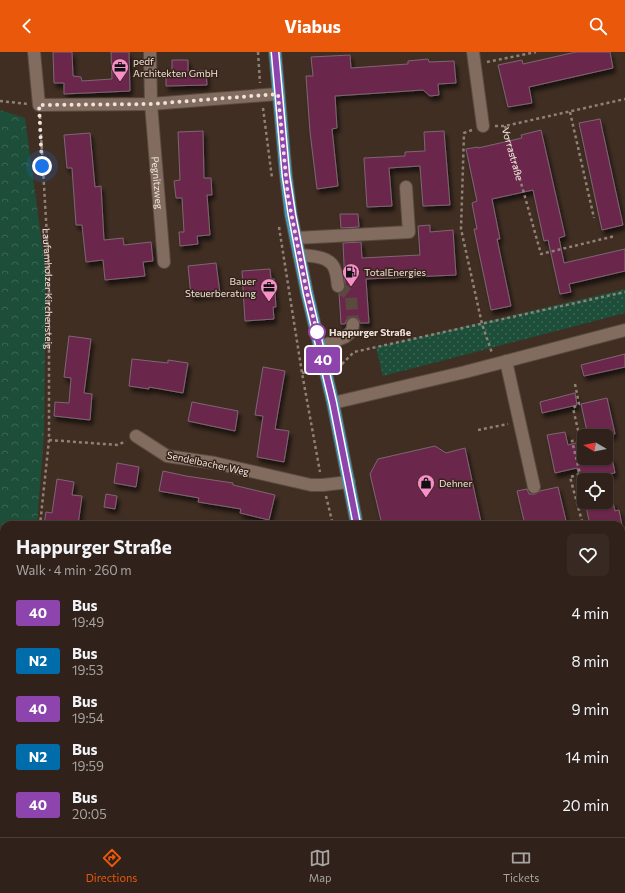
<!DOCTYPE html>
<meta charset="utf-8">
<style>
:root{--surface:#30221a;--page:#382a23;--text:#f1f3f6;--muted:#a8a4a2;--line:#4b3f39;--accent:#ea580c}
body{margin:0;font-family:Commissioner,sans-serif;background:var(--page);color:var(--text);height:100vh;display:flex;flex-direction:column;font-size:15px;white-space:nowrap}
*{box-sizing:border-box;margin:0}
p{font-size:13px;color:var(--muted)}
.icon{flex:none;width:22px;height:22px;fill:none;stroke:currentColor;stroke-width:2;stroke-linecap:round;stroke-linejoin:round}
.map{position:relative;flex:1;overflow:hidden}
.sheet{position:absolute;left:0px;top:469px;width:625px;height:316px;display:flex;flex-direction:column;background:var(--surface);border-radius:12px 12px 0 0;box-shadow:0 1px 3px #0004,0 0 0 1px var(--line)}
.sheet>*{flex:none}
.badge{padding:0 8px;border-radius:3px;font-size:14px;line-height:26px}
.needle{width:26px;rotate:280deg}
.fabs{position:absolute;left:577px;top:377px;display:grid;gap:8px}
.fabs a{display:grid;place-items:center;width:36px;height:36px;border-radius:6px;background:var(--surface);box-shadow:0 1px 3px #0004,0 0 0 1px var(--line);font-size:20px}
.you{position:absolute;width:20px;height:20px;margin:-10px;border:3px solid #fff;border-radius:50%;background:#1a73e8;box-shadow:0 0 0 6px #1a73e833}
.map>.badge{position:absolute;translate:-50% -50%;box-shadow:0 0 0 2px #fff}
.round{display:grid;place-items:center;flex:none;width:42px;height:42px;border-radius:6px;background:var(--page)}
.summary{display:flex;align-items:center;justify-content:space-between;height:68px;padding:0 16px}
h1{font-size:19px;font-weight:700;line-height:30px}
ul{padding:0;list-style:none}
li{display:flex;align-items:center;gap:12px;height:48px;padding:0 16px}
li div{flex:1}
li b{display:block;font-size:15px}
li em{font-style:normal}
li .badge{min-width:44px;font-weight:700;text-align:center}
header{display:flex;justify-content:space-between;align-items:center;height:52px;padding:0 16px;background:var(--accent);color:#fff;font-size:18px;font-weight:700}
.dock{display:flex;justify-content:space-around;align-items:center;height:56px;border-top:1px solid var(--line);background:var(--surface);font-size:11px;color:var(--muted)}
.dock a{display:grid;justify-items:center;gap:2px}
.dock .selected{color:var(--accent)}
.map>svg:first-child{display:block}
</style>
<header><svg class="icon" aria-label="back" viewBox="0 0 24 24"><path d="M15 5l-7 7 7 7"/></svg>Viabus<svg class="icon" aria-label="search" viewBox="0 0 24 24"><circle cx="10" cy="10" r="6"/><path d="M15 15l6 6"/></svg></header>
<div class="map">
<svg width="625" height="785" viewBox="0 0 625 785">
<defs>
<pattern id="grass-dots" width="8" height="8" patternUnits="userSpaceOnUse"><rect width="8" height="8" fill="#1c4e39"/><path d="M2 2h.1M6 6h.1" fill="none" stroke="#3d6755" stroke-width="1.8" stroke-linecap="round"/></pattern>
<pattern id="forest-crowns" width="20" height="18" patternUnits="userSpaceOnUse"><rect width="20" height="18" fill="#1c4e39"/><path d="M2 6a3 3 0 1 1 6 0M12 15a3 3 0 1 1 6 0" fill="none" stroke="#3d6755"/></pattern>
<filter id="shadow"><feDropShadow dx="2.5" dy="4.5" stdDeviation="2" flood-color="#0009"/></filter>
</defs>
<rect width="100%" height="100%" fill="#402e23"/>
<g fill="url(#grass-dots)">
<polygon points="625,237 625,261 383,324 376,295"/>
<polygon points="625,571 625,785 432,785 432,781 621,781 621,572"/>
</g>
<polygon fill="url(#forest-crowns)" points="0,58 25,66 46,221 44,382 37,473 4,473 4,765 0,779"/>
<g fill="#6a274b" stroke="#7d6671" filter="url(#shadow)">
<polygon points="53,0 72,0 73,24 81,25 82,29 112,27 111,0 129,0 130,39 64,42 64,31 54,31"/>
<polygon points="576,0 610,0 613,16 529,35 532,51 508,55 498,13 522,8 523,12"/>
<polygon points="350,3 351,16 408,12 408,9 428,7 429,10 454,9 456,31 438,32 439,43 430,44 423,38 335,44 337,76 332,77 338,134 317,137 310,80 306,24 313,24 311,5"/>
<polygon points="172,8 188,8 188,19 206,19 207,33 166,34 166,20 172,20"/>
<polygon points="600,67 623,173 602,178 579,71"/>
<polygon points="541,78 565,184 559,186 564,211 625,197 625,219 569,232 571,240 560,242 548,188 544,189 533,138 492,147 500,187 497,187 511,254 491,258 474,177 477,177 472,151 477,149 466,97 478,95 478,96 522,86 521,83"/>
<polygon points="203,79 204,126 211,126 212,143 207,143 210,183 197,184 198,192 180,194 179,180 184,180 182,146 176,146 174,129 180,128 178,80"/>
<polygon points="444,79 450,153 423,154 420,114 389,116 392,154 367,155 364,106 405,104 405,100 425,99 424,80"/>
<polygon points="90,81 95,135 101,134 104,188 123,186 124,193 151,190 153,209 143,210 145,224 105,228 103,208 86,210 82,173 76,173 72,116 67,116 64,83"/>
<polygon points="340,162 358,162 359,175 341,176"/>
<polygon points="430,173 430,180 453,178 456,223 366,227 369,271 360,271 358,266 354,265 347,267 345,272 341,272 339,241 343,239 345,233 343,191 361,190 362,206 420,203 418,174"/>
<polygon points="216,211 220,241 191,244 188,214"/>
<polygon points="270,217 271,227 274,227 276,255 273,255 274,267 245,269 242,219"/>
<polygon points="69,284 91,287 84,341 92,342 90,368 54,364 55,350 69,351 71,326 64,325"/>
<polygon points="625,302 625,315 584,324 581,313"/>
<polygon points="132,307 168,311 168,308 188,311 183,341 149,335 149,337 129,334"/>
<polygon points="263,315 285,319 275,377 289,379 284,410 257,405 263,364 255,363"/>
<polygon points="575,341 577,353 542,361 540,350"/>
<polygon points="607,346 615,382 608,384 588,384 581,352"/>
<polygon points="192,350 238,359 235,379 188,369"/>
<polygon points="565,380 568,393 584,389 584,406 612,406 615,421 607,422 608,428 580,428 577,416 555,421 547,383"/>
<polygon points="435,394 446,401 465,396 481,470 467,473 382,473 370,422 378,407"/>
<polygon points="117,411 139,415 136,435 114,431"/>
<polygon points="163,419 186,424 233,431 233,433 275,443 269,468 240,461 241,457 198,450 199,446 159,439"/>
<polygon points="57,427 74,430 72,443 82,444 78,473 56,471 56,473 44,473 46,460 52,461"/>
<polygon points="558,435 567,473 525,473 517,439 527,437 529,442 535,442 540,439"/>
<polygon points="106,442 117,444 115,457 104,455"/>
<polygon points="585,450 613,450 615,459 619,458 622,473 590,473"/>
</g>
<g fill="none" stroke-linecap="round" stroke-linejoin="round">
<polyline stroke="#5a493f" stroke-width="12" stroke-dasharray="12 6" stroke-linecap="butt" points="338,234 351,244 353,272"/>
<g stroke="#5a4b41" stroke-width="14">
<g id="minor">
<polyline points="34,0 39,53 151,52 278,42"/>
<path id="s3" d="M150 0 151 52 164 210"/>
<polyline points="473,0 483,74"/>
<polyline points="296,186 409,180 406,135"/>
<path d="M299 203C312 204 331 204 335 218 337 223 337 229 338 234"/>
<polyline points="320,295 345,285 352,279 353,272"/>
<polyline points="506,309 534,435"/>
<polyline points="333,351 465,320 625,278"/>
<polyline points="136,384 167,404 215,411 311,433 323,433 349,430"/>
<polyline points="11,785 12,781"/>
</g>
</g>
<g stroke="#5a4b41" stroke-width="14">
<g id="major">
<polyline points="275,0 286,124 291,163 307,241 333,351 357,473"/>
<polyline points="411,781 411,785"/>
</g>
</g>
<g stroke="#908178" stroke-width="2.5" stroke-dasharray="3 3" stroke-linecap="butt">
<polyline points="258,0 260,31"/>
<polyline points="487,10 536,0"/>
<polyline points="0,49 28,52"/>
<polyline points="263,56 272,126"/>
<polyline points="570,60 594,166"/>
<path id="s1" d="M40 64 49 220V388L40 473"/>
<polyline points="495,74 505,74 625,47"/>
<path id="s2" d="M505 74 541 202 615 184"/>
<polyline points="472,78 464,81 461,177 482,272 492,301"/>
<polyline points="279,175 302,321 320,420"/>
<polyline points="336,313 342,312 354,300 625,240"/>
<polyline points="302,321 313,319"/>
<polyline points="575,332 579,352 573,356 580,387 572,389 580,422 570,425 583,473"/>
<polyline points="478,378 508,372"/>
<polyline points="49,388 118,393 126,389"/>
<polyline points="326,444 333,473"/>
<polyline points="621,569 625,568"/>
<polyline points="388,781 389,785"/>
<polyline points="459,785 460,781"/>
</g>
<use href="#minor" stroke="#816c5f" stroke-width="12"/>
<use href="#major" stroke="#4597b6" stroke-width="12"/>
</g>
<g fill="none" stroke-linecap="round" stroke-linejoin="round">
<g stroke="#fff" stroke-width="9">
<polyline id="line" points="275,0 286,124 292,163 307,241 333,351 357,473"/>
</g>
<use href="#line" stroke="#8e44ad" stroke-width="6"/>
<polyline stroke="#eee2db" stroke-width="4" stroke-dasharray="0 7.2" points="42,114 39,53 151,52 278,42 288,145 307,241 317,280"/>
</g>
<defs>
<g id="office-pin" transform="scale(0.9)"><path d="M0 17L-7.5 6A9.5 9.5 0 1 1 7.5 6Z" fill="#f98fc8" stroke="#362419"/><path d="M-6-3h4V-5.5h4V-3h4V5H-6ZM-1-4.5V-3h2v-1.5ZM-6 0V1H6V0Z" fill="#111"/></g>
<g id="fuel-pin" transform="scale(0.9)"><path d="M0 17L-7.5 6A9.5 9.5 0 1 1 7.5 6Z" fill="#f98fc8" stroke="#362419"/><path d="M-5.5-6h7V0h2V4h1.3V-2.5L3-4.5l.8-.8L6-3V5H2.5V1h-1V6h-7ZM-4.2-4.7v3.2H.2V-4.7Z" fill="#111"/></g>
<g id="shop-pin" transform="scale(0.9)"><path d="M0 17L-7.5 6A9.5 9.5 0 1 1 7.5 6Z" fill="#f98fc8" stroke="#362419"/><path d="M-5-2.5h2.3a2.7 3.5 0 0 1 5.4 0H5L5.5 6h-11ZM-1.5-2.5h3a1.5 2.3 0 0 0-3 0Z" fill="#111"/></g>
</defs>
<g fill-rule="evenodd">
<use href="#office-pin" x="120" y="15"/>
<use href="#fuel-pin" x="351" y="220"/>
<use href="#office-pin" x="269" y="235"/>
<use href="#shop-pin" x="426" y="431"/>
</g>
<circle fill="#fff" stroke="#8e44ad" stroke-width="2" cx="317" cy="280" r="8"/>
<g text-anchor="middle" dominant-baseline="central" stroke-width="3" stroke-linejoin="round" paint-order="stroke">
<g font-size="10" fill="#eee2db" stroke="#362419" text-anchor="start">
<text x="133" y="9">pedf<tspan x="133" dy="12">Architekten GmbH</tspan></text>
<text x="364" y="220">TotalEnergies</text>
<text x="256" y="229" text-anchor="end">Bauer<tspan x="256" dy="12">Steuerberatung</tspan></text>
<text x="439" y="431">Dehner</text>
</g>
<g font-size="10" fill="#eee2db" stroke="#362419">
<text stroke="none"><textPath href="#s2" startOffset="29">Vorrastraße</textPath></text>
<text stroke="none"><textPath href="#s3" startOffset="131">Pegnitzweg</textPath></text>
<text stroke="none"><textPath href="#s1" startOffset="173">Laufamholzer Kirchensteig</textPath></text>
<text transform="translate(208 411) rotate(12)">Sendelbacher Weg</text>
</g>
<g font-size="10" font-weight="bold" fill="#eee2db" stroke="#362419" text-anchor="start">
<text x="329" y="280">Happurger Straße</text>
</g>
</g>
</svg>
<div class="fabs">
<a><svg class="needle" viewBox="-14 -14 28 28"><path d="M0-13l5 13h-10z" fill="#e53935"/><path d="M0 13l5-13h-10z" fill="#a8a4a2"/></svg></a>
<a><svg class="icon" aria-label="locate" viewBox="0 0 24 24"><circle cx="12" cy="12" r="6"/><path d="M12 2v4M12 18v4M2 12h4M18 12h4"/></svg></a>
</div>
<div class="you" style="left:42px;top:114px"></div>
<b class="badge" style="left:323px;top:308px;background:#8e44ad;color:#fff">40</b>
<section class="sheet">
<div class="summary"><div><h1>Happurger Straße</h1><p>Walk · 4 min · 260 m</p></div><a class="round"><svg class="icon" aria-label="heart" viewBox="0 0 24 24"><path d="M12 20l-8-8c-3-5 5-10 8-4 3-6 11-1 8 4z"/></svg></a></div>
<ul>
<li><span class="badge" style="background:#8e44ad;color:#fff">40</span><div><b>Bus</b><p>19:49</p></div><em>4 min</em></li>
<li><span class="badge" style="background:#006ca9;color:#fff">N2</span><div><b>Bus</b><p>19:53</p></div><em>8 min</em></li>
<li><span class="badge" style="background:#8e44ad;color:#fff">40</span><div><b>Bus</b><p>19:54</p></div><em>9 min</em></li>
<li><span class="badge" style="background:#006ca9;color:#fff">N2</span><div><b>Bus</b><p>19:59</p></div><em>14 min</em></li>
<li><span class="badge" style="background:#8e44ad;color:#fff">40</span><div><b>Bus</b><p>20:05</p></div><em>20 min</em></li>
</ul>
</section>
</div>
<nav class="dock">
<a class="selected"><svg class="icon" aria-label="directions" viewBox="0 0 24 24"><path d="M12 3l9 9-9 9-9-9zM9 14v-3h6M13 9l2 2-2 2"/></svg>Directions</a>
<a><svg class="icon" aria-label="map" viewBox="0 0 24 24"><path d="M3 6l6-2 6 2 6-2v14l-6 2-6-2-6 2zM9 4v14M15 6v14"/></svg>Map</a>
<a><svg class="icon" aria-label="tickets" viewBox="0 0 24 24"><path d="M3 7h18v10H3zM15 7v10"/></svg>Tickets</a>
</nav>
